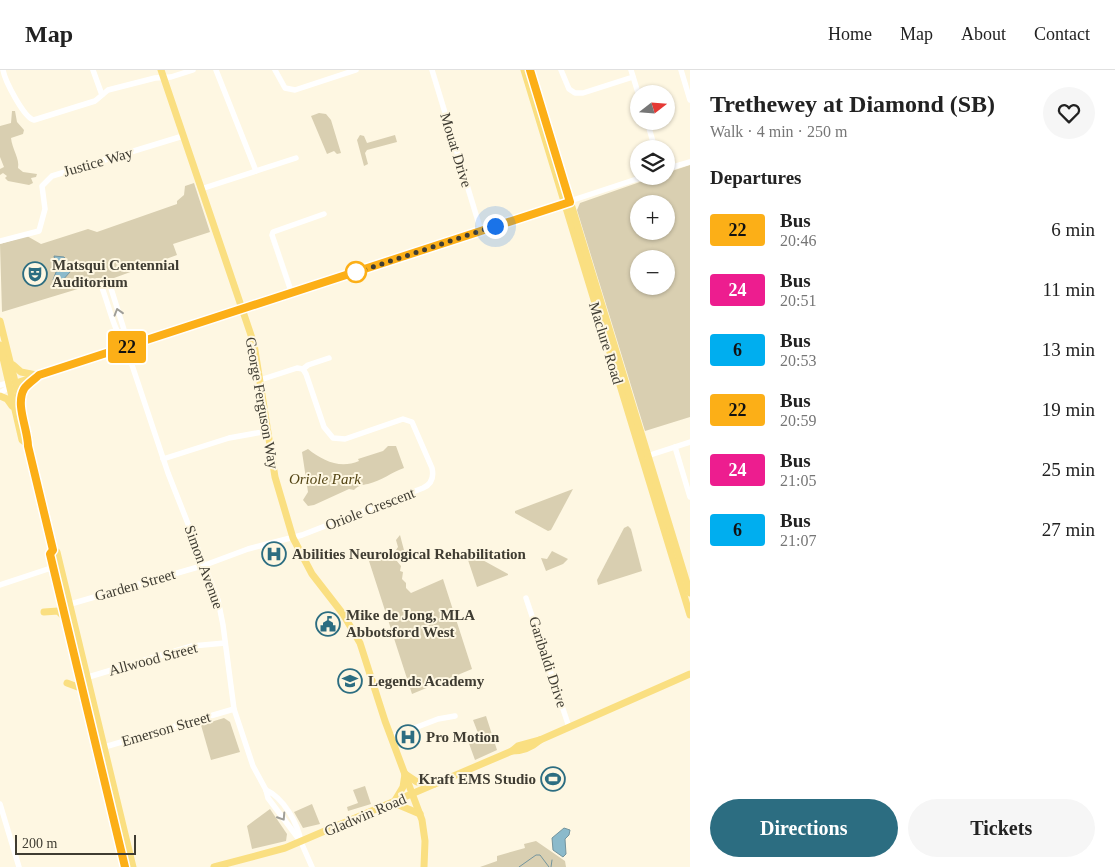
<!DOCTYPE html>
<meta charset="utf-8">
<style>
:root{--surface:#fff;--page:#f6f6f6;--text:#222;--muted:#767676;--line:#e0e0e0;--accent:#2c6d81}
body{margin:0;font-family:"Times New Roman",serif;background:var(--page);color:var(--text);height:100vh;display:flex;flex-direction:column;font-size:19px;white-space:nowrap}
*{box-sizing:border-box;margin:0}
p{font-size:16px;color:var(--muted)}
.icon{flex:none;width:28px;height:28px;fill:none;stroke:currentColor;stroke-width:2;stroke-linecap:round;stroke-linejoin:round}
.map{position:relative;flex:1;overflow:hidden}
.panel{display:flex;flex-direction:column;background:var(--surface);width:425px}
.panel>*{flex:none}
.badge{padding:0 10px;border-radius:4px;font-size:18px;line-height:32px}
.needle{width:32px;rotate:73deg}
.buttons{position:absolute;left:630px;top:15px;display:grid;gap:10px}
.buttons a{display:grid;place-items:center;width:45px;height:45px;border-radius:50%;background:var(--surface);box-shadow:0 1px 4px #0004;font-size:25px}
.scale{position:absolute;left:15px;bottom:12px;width:121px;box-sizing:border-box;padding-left:5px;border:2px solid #3f3c32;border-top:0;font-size:14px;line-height:18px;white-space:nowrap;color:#3f3c32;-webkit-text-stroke:4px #fef7e2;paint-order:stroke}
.you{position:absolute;width:25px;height:25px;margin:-12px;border:4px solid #fff;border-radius:50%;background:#1a73e8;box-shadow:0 0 0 8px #1a73e833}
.map>.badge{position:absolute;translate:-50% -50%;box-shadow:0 0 0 2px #fff}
h2{padding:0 20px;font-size:19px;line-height:45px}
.round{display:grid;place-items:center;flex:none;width:52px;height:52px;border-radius:26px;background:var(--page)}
.headline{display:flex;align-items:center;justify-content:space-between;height:85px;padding:0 20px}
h1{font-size:24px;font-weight:600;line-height:38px}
.button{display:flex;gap:10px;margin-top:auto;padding:10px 20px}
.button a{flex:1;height:58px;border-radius:30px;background:var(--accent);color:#fff;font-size:20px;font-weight:600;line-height:58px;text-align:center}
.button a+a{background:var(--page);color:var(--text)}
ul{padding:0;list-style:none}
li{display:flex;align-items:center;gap:15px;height:60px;padding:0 20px}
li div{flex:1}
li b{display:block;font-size:19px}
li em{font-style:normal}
li .badge{min-width:55px;font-weight:700;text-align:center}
header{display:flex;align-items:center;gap:30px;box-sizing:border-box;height:70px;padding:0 25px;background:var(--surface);border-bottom:1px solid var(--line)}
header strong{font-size:24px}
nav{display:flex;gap:28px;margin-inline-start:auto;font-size:18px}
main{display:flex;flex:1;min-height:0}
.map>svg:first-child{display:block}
</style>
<header>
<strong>Map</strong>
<nav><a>Home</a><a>Map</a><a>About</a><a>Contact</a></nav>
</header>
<main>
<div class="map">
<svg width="690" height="797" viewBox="0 0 690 797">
<rect width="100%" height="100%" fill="#fef7e2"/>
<g fill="#d9cfb1" fill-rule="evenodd">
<path d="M12 41H15L17 52 24 60 23 64 11 68C12 79 20 89 18 98L23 102 37 104 36 107 31 108 33 113 29 115 8 111 5 108 7 106 3 103 0 105V99L4 97 0 87V56L11 53Z"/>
<polygon points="319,43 326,44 331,50 341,83 337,84 334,81 327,84 311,46"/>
<polygon points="360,65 364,66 367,73 395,65 397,72 367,80 365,83 368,94 364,96 357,70"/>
<path d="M690 95V347L645 361 577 140 580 133 657 106H666V103ZM639 134H666V161H639ZM639 189H666V216H639Z"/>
<polygon points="194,113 210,162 173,174 177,185 114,208 2,242 0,174 27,166 41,174 88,159 97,162 177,134 177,131 184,125 185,116"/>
<path d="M388 376H396L404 398C392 402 381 411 368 414 362 415 359 415 354 420L349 419 314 435 308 436 303 430 308 422 302 382 308 379C323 391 340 399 359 391L358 389 383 381Z"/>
<polygon points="573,419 551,460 548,461 515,443 515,441"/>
<polygon points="628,456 631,459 642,501 598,515 597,510 624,458"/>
<polygon points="400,465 405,484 398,487 396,490 401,496 400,501 403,502 402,509 406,513 406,518 411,523 443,509 472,599 412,624 369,491 394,483 398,477 396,470"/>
<polygon points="552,481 568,489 563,494 546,501 541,488 547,489"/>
<polygon points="468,482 508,504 508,505 477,517 466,484"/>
<polygon points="486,646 497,680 475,690 467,668 478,663 473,650"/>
<polygon points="224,648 230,652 240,682 211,690 201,655"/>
<polygon points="365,716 371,734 348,741 347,737 358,733 353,720"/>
<polygon points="312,734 320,754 303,758 294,742"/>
<polygon points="270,739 287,764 286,771 252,779 247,756"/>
<polygon points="536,771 565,791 566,797 480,797 497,791 497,786 525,778 524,774"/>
</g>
<g fill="#8bbacb" stroke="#74949d">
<polygon points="54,186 64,187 69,193 70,202 62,211 53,210 56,202 61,199 56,195"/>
<polygon points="564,758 570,760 569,765 565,769 566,784 563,787 553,780 552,768"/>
</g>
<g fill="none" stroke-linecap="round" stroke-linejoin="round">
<g stroke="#74949d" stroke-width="1">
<polyline points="519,797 536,785 540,785 549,797"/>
<polyline points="551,797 552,790"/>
</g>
<g stroke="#fff" stroke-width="5.5">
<path d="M3 0C5 11 24 48 34 50L95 31 108 20 155 8 171 7 193 0"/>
<polyline points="93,0 102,25"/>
<polyline points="216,0 256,101"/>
<polyline points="275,0 285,18 295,20 356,0"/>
<polyline points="432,0 481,161"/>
<polyline points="561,0 569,19 575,23 583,23 633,7"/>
<polyline points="631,0 639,26"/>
<polyline points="681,0 690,30"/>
<polyline points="647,51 655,79"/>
<polyline points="666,99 690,92"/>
<polyline points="201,119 296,88"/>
<polyline points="570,131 646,106"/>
<polyline points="0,171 39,161 45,139 42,116 52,106 183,66"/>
<polyline points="292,224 272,165 273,162 324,144"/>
<path d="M126 277C113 259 109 235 101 215L104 210 109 212 126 266V277L168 403 218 530 223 555 234 639 253 696 266 720 268 728 301 772 312 797"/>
<polyline points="260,310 297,298 303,299 308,295 329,288"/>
<polyline points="0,315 12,312"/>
<polyline points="0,323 13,315"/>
<polyline points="675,377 690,427"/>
<polyline points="644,387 690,372"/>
<polyline points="163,389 229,368 268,361"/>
<polyline points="0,515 54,497"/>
<polyline points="526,528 569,657"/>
<path d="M67 535 205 495 248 479 302 465 423 418C432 414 434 407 432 398L412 352 403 349 345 369 333 368 324 357 306 304 303 299"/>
<polyline points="85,608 192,576 225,573"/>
<polyline points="391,667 438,649 455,646"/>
<polyline points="101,678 234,639"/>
<path d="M266 720C284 728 298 754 301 772"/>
<polyline points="0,734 19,797"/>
</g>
<g stroke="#fadf81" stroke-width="7">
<polyline points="161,0 254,274 275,407 293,468 312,504 343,544 360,573 385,651 422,750 425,771 424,797"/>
<polyline points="524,0 690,545"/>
<polyline points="530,0 690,523"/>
<polyline points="0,251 29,368 27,374 53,480 57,482 133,797"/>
<polyline points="0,275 22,370 27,374"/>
<polyline points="13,295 21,302 36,305"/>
<polyline points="16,313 570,131"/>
<polyline points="0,326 7,329 12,336"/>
<polyline points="22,330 24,319 35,309"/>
<polyline points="53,480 50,484 125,797"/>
<polyline points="44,542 58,541 65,548"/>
<polyline points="67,613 83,619"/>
<path d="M512 681C523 681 532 677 540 670"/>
<polyline points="405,704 417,712 434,714"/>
<polyline points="394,732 403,717 405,704"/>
<polyline points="394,733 420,744"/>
<polyline points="214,797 285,778 512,681 518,676 540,670 690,604"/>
</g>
</g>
<defs><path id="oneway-chevron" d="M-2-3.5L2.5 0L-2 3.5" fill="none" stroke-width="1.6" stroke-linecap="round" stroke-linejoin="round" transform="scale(1.25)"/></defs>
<g stroke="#9f9e98">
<use href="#oneway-chevron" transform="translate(118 242) rotate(-107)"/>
<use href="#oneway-chevron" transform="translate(282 747) rotate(57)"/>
</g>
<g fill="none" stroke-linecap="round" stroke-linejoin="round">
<g stroke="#fff" stroke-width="11">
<path id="line" d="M125 797 50 484 53 480 28 376C28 359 15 335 24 319 27 314 35 309 39 305L570 132 530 0"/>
</g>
<use href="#line" stroke="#fcaf17" stroke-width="8"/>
<polyline stroke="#3f3c32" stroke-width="5" stroke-dasharray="0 9" points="356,202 352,204 495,156"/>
</g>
<defs>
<g id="theatre-ring" transform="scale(1.25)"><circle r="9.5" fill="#fef7e2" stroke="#2c6d81" stroke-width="1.5"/><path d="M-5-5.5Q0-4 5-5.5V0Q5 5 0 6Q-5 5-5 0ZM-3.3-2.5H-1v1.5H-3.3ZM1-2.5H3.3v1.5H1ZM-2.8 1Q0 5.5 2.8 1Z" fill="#2c6d81"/></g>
<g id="hospital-ring" transform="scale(1.25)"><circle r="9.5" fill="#fef7e2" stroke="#2c6d81" stroke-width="1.5"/><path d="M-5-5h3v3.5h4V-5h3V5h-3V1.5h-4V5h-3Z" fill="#2c6d81"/></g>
<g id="civic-ring" transform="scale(1.25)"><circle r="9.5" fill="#fef7e2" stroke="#2c6d81" stroke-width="1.5"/><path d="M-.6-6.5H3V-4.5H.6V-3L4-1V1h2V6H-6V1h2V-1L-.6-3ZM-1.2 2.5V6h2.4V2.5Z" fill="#2c6d81"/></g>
<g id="university-ring" transform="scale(1.25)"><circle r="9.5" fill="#fef7e2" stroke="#2c6d81" stroke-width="1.5"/><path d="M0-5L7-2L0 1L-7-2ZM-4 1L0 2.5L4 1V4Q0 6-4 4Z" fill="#2c6d81"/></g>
<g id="stadium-ring" transform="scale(1.25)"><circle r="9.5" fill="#fef7e2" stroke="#2c6d81" stroke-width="1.5"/><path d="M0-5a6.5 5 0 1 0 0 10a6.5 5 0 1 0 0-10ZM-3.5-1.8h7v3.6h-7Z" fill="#2c6d81"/></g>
</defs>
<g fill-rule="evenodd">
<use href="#theatre-ring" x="35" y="204"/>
<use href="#hospital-ring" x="274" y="484"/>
<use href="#civic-ring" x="328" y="554"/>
<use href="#university-ring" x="350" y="611"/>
<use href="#hospital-ring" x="408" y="667"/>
<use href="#stadium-ring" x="553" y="709"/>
</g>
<circle fill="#fff" stroke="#fcaf17" stroke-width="2.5" cx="356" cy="202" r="10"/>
<g text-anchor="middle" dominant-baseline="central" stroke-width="4" stroke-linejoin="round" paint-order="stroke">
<g font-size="15" fill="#3f3c32" stroke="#fef7e2">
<text transform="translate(456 80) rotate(73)">Mouat Drive</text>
<text transform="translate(98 92) rotate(-16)">Justice Way</text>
<text transform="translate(606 273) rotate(73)">Maclure Road</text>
<text transform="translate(262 333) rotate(80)">George Ferguson Way</text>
<text transform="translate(370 439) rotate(-21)">Oriole Crescent</text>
<text transform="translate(204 497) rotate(70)">Simon Avenue</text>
<text transform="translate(135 515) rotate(-16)">Garden Street</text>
<text transform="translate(153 589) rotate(-15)">Allwood Street</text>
<text transform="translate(548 592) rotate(72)">Garibaldi Drive</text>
<text transform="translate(166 659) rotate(-16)">Emerson Street</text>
<text transform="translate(365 745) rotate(-23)">Gladwin Road</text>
</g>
<g font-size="15" font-weight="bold" fill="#3f3c32" stroke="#fef7e2" text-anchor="start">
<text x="52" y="195">Matsqui Centennial<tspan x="52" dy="17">Auditorium</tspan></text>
<text x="292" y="484">Abilities Neurological Rehabilitation</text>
<text x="346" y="545">Mike de Jong, MLA<tspan x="346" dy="17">Abbotsford West</tspan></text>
<text x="368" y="611">Legends Academy</text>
<text x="426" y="667">Pro Motion</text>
<text x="536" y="709" text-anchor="end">Kraft EMS Studio</text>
</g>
<g font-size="15" font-style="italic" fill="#534414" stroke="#fef7e2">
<text x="325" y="409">Oriole Park</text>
</g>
</g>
</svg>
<div class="buttons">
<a><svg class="needle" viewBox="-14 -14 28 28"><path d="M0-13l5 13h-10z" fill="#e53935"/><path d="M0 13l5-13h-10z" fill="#767676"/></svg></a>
<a><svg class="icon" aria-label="layers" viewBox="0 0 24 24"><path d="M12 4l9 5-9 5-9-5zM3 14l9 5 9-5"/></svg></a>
<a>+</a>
<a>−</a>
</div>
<div class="scale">200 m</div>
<div class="you" style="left:495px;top:156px"></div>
<b class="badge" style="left:127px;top:277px;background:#fcaf17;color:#111">22</b>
</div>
<section class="panel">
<div class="headline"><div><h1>Trethewey at Diamond (SB)</h1><p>Walk · 4 min · 250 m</p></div><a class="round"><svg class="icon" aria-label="heart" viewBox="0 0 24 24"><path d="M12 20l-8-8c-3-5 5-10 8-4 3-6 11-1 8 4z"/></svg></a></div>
<h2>Departures</h2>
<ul>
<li><span class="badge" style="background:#fcaf17;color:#111">22</span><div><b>Bus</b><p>20:46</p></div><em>6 min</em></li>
<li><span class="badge" style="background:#ed1d8f;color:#fff">24</span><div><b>Bus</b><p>20:51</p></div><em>11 min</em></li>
<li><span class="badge" style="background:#00aeef;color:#111">6</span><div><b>Bus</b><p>20:53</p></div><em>13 min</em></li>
<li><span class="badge" style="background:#fcaf17;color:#111">22</span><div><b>Bus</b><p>20:59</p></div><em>19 min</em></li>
<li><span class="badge" style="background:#ed1d8f;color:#fff">24</span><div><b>Bus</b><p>21:05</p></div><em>25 min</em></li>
<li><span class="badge" style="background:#00aeef;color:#111">6</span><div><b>Bus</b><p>21:07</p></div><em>27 min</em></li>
</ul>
<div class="button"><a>Directions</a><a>Tickets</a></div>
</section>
</main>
